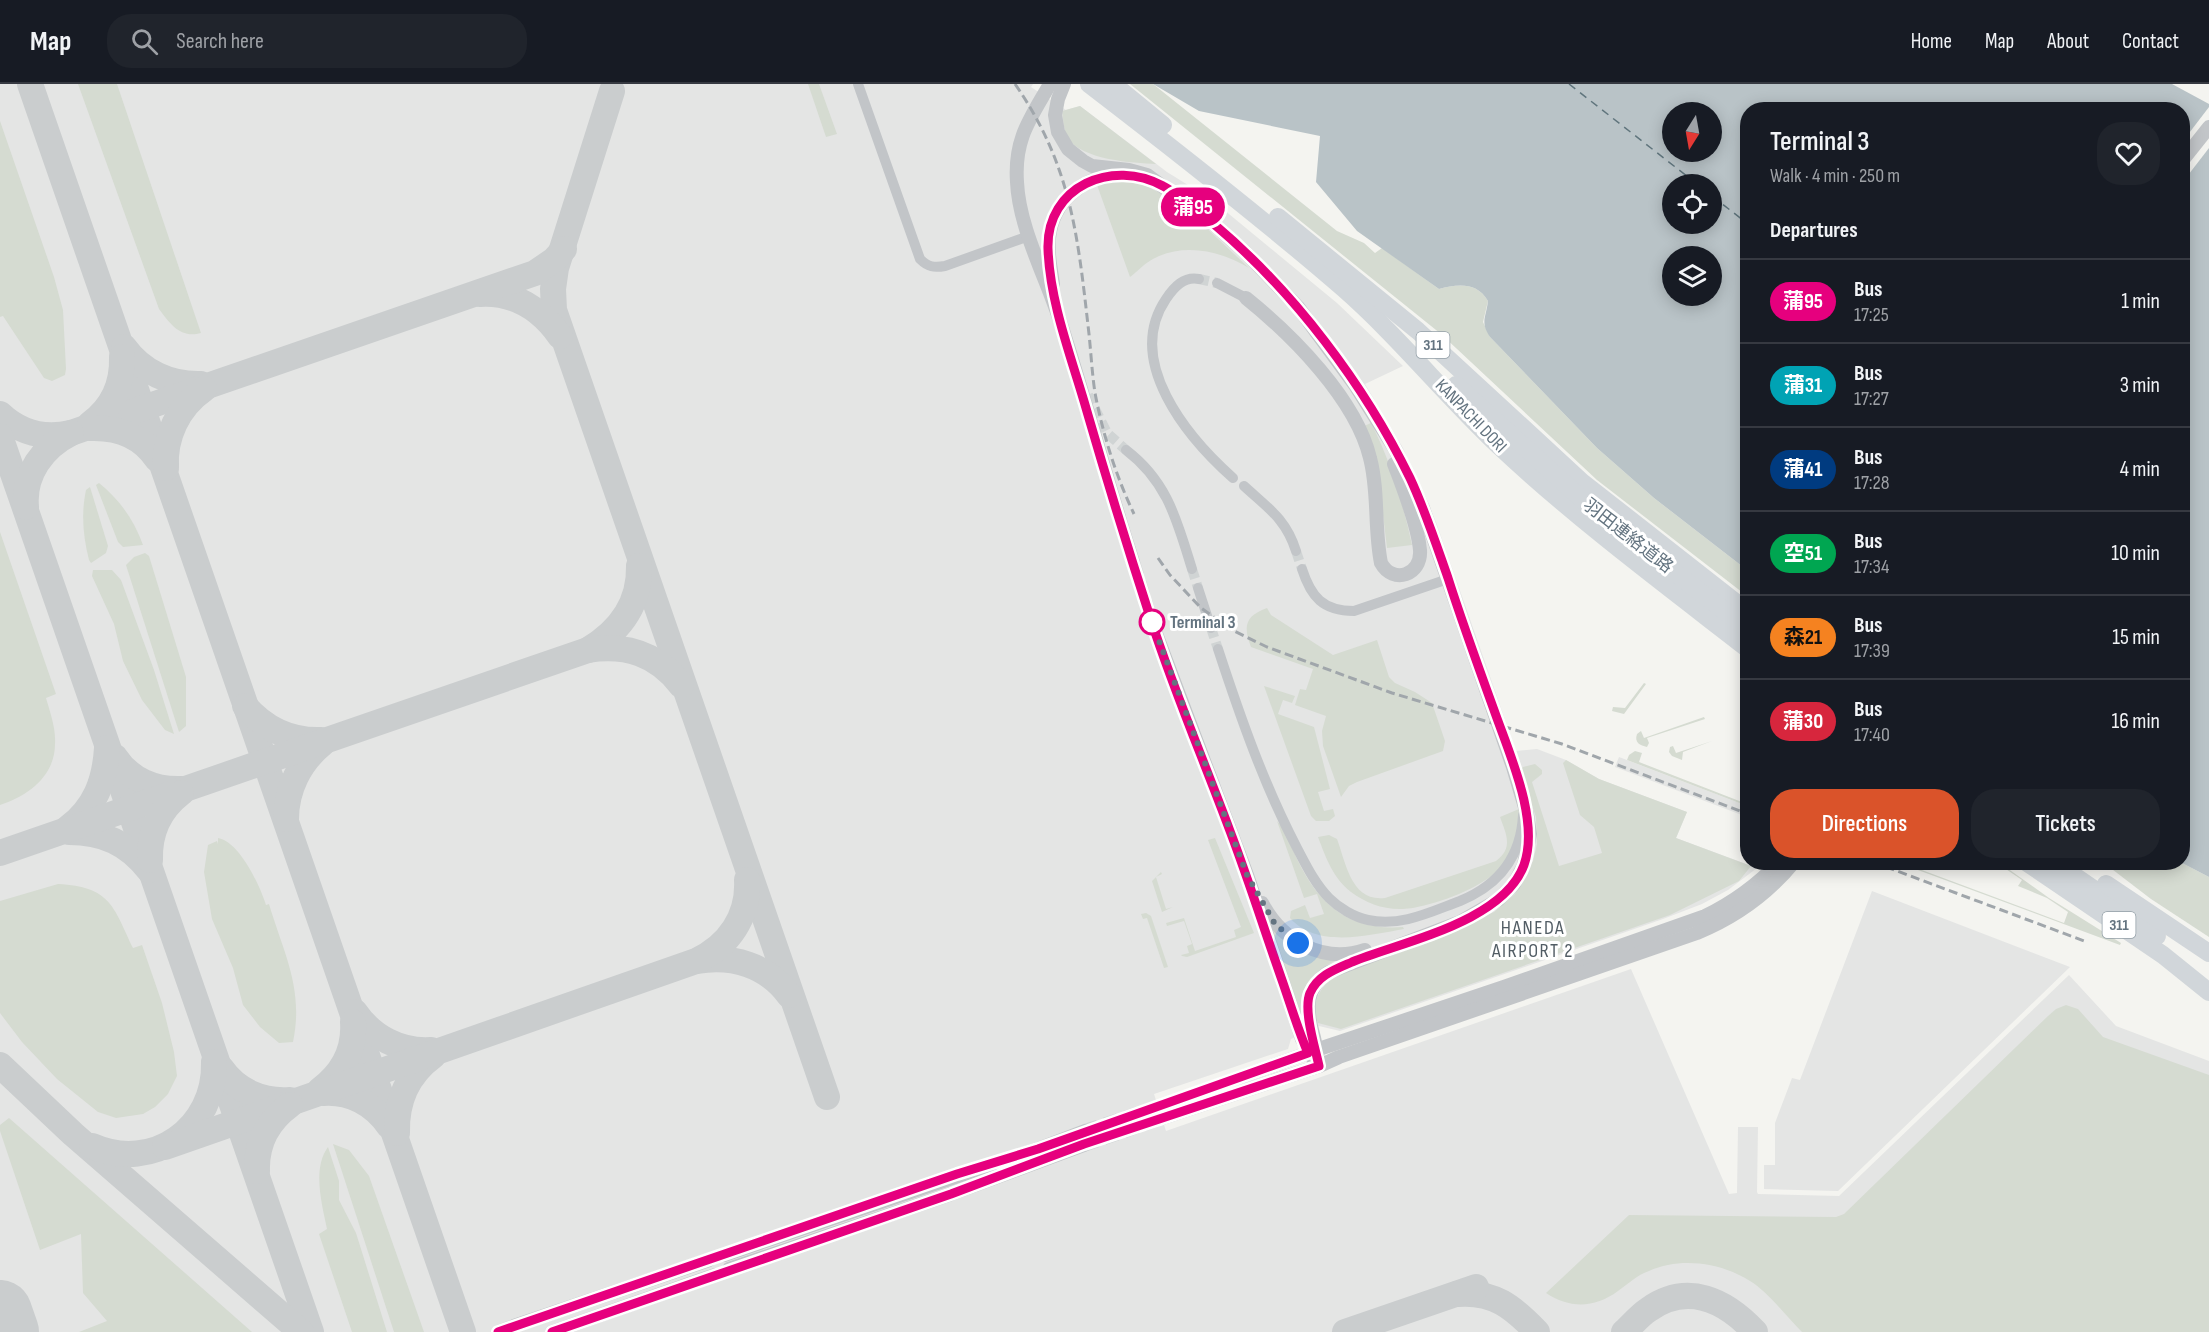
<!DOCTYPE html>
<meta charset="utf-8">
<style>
:root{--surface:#171b24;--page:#20242c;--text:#f1f3f6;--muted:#9ea1a6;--line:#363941;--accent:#da532a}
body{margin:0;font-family:"Sofia Sans Condensed","Noto Sans JP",sans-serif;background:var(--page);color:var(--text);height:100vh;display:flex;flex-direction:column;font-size:22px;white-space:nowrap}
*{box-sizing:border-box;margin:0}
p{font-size:20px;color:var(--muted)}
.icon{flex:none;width:33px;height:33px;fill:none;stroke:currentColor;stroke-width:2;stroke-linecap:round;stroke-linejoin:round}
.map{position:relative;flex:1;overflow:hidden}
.sheet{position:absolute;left:1740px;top:18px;width:450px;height:768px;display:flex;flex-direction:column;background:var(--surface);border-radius:24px;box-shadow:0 3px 15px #0003}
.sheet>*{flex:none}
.badge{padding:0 12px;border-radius:20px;font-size:21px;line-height:39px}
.needle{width:39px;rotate:191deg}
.tools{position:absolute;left:1662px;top:18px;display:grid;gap:12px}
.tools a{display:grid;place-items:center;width:60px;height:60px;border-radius:50%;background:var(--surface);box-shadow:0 3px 15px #0003;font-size:30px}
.you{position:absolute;width:30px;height:30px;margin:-15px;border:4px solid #fff;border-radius:50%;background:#1a73e8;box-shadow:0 0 0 9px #1a73e833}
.map>.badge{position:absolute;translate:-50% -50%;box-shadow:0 0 0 3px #fff}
h2{padding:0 30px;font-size:22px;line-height:54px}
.round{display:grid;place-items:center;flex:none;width:63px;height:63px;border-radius:24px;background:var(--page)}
.summary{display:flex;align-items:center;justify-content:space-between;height:102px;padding:0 30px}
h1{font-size:28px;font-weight:600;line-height:45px}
.primary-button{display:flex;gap:12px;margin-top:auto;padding:12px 30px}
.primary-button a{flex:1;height:69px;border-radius:24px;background:var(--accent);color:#fff;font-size:24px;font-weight:600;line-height:69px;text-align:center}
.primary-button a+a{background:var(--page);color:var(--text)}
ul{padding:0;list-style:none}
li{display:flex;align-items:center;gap:18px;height:84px;padding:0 30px;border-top:2px solid var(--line)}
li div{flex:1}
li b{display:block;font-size:22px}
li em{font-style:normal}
li .badge{min-width:66px;font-weight:700;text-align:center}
header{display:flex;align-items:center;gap:36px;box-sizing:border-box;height:84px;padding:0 30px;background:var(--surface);border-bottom:2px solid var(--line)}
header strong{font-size:28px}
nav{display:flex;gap:33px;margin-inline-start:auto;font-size:21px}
.search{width:420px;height:54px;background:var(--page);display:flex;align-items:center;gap:15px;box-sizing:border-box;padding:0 21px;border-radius:24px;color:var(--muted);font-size:22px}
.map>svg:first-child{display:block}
</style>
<header>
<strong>Map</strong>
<div class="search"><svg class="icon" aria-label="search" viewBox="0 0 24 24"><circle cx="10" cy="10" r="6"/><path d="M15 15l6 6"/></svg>Search here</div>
<nav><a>Home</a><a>Map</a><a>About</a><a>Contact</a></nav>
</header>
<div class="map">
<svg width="2209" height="1248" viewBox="0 0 2209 1248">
<rect width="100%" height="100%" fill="#f4f4f0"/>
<g fill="#e4e5e4">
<polygon points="0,0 1033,0 1031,3 1066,26 1080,22 1167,88 1212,116 1337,219 1403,282 1365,300 1403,364 1436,438 1516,667 1537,665 1566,676 1599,695 1687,728 1676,754 1757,784 1728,806 1702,820 1663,835 1340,947 1319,942 1291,955 1288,965 1154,1010 1166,1047 1631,885 1729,1110 1737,1109 1738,1043 1758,1043 1757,1108 1758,1110 1839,1112 2069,891 2116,942 2209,977 2209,1248 0,1248"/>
<polygon points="1619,673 1747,722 1747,733 1615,683"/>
<polygon points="1872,807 2070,883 1838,1107 1764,1105 1764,1081 1775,1081 1775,1039 1792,994 1800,996"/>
</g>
<g fill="#d5dbd1">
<path d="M78 0H117L201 249C181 255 170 240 159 225Z"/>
<polygon points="808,0 819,0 837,50 826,53"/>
<path d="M1130 0H1153L1337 147 1364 159 1375 169 1382 164 1439 205C1458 200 1477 198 1488 217L1483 238 1490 253 1597 364 1654 414 1747 486V512L1597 396 1441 250Z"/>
<path d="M1080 22 1156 80C1133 79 1082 76 1068 54 1064 48 1063 35 1062 27Z"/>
<polygon points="0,37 54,193 63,226 66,285 65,291 52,297 44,294 3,232 0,233"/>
<path d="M1112 97H1127L1145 101 1158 108 1200 138 1249 184C1221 167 1184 158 1153 175 1145 179 1138 187 1130 193L1097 101Z"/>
<path d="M1371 339C1391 378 1403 419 1412 461L1387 464 1376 372 1373 361 1364 342Z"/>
<path d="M99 399C120 416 134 436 143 461L123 463 118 458 96 401Z"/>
<path d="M90 403 108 462 106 469 91 479 89 476C83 452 81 430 86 406Z"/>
<path d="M0 448 56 610 46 614C50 628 56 644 55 660 55 692 28 712 0 721Z"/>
<polygon points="145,469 149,472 186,593 186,642 179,648 126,481 134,473"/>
<polygon points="93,486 112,486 121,496 154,586 174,650 165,646 142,616 123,577 114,540 92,492"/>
<path d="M1267 524 1271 531 1333 571 1377 556 1389 593 1395 599 1415 608 1432 619 1445 657 1443 667 1357 698 1349 702 1341 713 1323 662 1322 647 1326 632 1295 621 1300 605 1306 606 1313 585 1251 563C1243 542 1245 532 1267 524Z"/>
<polygon points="1644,599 1646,600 1624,630 1612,627 1613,623 1625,624"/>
<polygon points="1264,602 1295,612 1292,619 1283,616 1278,630 1314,643 1330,705 1318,708 1324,727 1333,725 1335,732 1329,737 1316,737 1311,732"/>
<path d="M1704 633 1705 635 1647 654 1649 659 1647 663C1640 661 1634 659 1637 650L1641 647 1644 654Z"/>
<polygon points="1712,657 1683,668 1682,676 1672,672 1669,668 1670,663 1673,662 1676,669"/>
<polygon points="1635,667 1642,669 1639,678 1747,720 1747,722 1627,676 1629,671"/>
<path d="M1566 676 1599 695 1687 728 1676 754 1751 782 1739 797 1670 831 1341 945 1318 939C1311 920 1318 906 1333 893L1494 828 1515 810 1533 777 1537 760 1536 733 1520 688 1523 683 1535 680 1542 686V690L1532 698 1559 782 1602 769 1594 743 1580 731 1563 679Z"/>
<path d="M1519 725C1519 743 1515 763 1505 778 1491 802 1429 824 1403 825 1384 826 1366 819 1351 808 1333 794 1326 774 1318 753L1329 751 1337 755C1346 779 1351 818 1385 814L1496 777C1514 764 1506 750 1500 733Z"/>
<path d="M1277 737C1286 746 1292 765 1298 777 1320 823 1352 847 1403 843L1404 845C1369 851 1317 865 1290 834L1291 827 1305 821 1310 834 1324 830 1317 810 1304 814Z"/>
<path d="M218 754C240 758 260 802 266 821L269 820C284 870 304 905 293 958L279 959 260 943 243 921 233 884 212 835 204 788 208 761 217 757 218 760Z"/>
<polygon points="1215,754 1254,849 1187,873 1182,872 1181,871 1189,869 1187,862 1192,860 1184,837 1167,842 1166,839 1184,834 1195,867 1236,853 1234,846 1241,843 1208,756"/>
<polygon points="1899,779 1903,779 2064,839 2068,828 2047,814 2018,802 2022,796 1997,779 2000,779 2049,814 2121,859 2120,861"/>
<polygon points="2104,779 2182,779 2209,793 2209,853 2151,815"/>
<polygon points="1161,788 1162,790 1156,793 1166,825 1173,823 1162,828 1152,797"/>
<path d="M58 800C110 803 113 821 133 864L142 861 162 919 174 968 177 992 168 1010 155 1023 143 1030 116 1034 98 1028 57 995 22 958 0 929V817Z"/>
<polygon points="1146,829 1151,832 1168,883 1164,884 1147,834 1143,835 1141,830"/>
<path d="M1268 842C1288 863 1308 869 1335 875V877C1311 888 1299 904 1301 930Z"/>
<path d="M2066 921 2078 925 2103 953 2209 991V1248H1802C1787 1233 1767 1207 1750 1197 1720 1178 1680 1173 1649 1187 1637 1191 1628 1200 1618 1207 1595 1224 1570 1225 1546 1209L1629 1131 1836 1133 1844 1130 2048 932 2056 925Z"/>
<polygon points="9,1034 252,1248 79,1248 107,1237 83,1209 81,1150 40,1166 0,1047 0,1041"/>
<polygon points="333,1060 349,1066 369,1092 424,1248 394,1248"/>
<path d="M328 1063 339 1097V1116L356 1149 387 1248H352L319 1150 327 1145C322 1120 312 1085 328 1063Z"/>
</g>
<path fill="#b9c3c7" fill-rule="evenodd" d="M1153 0H2172L2209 20V793L2182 779V26H1748L1747 486 1654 414 1597 364 1490 253C1480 238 1486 234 1488 217 1477 198 1458 200 1439 205L1357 147 1316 98 1320 52 1199 27ZM1672 28H1712V68H1672ZM1672 100H1712V140H1672ZM1672 172H1712V212H1672Z"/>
<polygon fill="#f4f4f0" points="2209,23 2209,64 2182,99 2183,57"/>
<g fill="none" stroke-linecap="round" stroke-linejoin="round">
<g stroke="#60757d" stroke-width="1.5" stroke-dasharray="8 6" stroke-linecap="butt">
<polyline points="1569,0 1697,100"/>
<polyline points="1712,112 1748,140"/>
</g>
<g stroke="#cacdce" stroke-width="26">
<polyline points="30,0 463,1248"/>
<polyline points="612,7 556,184 553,205 554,226 827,1013"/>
<path d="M480 210C514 208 541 225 560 252"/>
<path d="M124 263C142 288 170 301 201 300"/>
<path d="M0 330C20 349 45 355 71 349L535 189 554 176 564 165"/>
<path d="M90 340C112 324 123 300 122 273"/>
<path d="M90 344C117 343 142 352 157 375"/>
<polyline points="0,352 311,1248"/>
<path d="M166 384C164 353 178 323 204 305"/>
<path d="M26 423C23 390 43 363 71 349"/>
<path d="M588 566C620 547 640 520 639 482"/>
<path d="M245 622C265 645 291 657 321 656"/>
<path d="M115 673C130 696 155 706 181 705"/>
<path d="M286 735C286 705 300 678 322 660"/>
<path d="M68 744C95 724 105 697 107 664"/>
<path d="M69 748C103 748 128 759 149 786"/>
<path d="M0 769 588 566C626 560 657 570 681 601"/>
<path d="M150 776C149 748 159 726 181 709"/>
<path d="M697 877C732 871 767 881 789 911"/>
<path d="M355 928C372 953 400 968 431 966"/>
<polyline points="0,981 73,1050 301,1248"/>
<path d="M221 984C237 1007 262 1018 290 1016"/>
<path d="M320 1006C343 989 355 967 353 938"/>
<path d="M323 1009C350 1007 374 1020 389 1042"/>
<path d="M397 1049C396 1018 407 991 433 972"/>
<path d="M92 1062C153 1089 216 1044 214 978"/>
<path d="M165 1063 696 877C729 862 749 832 747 796"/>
<path d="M257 1087C256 1059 268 1037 290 1021"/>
<path d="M1457 1210C1494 1207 1513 1223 1537 1248"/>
<polyline points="1345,1248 1476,1203"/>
<path d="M1624 1248C1632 1241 1639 1232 1648 1226 1688 1197 1726 1217 1755 1248"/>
</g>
<polyline stroke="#cacdce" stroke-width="64" points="0,1228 7,1248"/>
<g stroke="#d0d4d4" stroke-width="10" stroke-dasharray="10 5" stroke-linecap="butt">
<polyline points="1199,195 1217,199"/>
<polyline points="1088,311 1107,349 1126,366"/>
<polyline points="1296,467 1302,485"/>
<polyline points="1192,485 1198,504"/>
<polyline points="1211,544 1218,565"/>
</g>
<g stroke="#d0d4d4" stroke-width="14" stroke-dasharray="14 7" stroke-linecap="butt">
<polyline points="1133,478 1152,539"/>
<polyline points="1085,1047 1158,1023"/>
<polyline points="1084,1061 1162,1034"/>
<polyline points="498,1248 514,1242"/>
</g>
<g stroke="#c2c5c8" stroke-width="10">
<path d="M858 0 920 175C928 183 934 184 945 182L1029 152"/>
<path d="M1199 195C1184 192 1174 203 1166 215 1124 277 1187 353 1233 394"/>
<polyline points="1217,199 1246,214"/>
<path d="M1126 366C1168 398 1177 437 1192 485"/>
<path d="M1244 402C1268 424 1286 435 1296 467"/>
<path d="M1302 485C1311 513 1323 527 1354 527L1448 495"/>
<polyline points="1198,504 1211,544"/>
<path d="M1218 565C1240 632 1264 701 1297 764 1306 781 1315 800 1329 814 1339 824 1354 833 1368 836 1401 843 1430 828 1460 817 1499 801 1521 773 1523 731"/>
</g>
<g stroke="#c2c5c8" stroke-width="14">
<path d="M1050 0C1030 35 1014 55 1017 98 1019 144 1046 193 1060 237 1086 317 1107 398 1133 478"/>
<path d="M1064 0 1058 15 1055 31 1058 48 1068 65 1083 77 1092 82 1129 86 1147 91 1216 142 1245 168 1298 223 1355 301 1395 365 1423 424 1513 683 1527 730 1530 750 1524 781 1514 800 1498 816 1460 838 1329 888C1305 903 1306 925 1313 950 1316 960 1317 972 1319 982"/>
<polyline points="2182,77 2209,43"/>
<path d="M1053 200C1051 185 1047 169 1049 154 1053 117 1082 93 1118 91"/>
<path d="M1246 214C1292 251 1356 315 1370 374 1379 408 1374 445 1381 479 1393 501 1422 491 1420 466 1418 442 1403 403 1394 380"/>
<polyline points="1152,539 1247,791 1302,955 1314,976"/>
<path d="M1262 819C1282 857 1323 880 1365 866"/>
<path d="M1158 1023 1316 966 1504 903 1705 832C1734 818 1757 801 1779 778"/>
<path d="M1162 1034 1319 982 1339 973 1697 849C1736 833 1767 811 1794 778"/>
<polyline points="724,1171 1038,1065 1085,1047"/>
<polyline points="729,1185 951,1110 1084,1061"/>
<polyline points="514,1242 709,1176"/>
<polyline points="552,1248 715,1191"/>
</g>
<g stroke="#d1d6da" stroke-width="18">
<path d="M1089 0C1175 66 1261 133 1343 204 1399 253 1445 311 1499 362 1577 435 1663 499 1748 565"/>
<polyline points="1113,0 1163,41"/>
<polyline points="1278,133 1418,247 1582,398 1748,528"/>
<polyline points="1456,301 1595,427 1748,545"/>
<polyline points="2026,778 2163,871 2209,908"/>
<polyline points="2054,778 2108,815 2157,852"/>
<polyline points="2106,800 2209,869"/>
</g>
<g stroke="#a0a6ab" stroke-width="3" stroke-dasharray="9 4.5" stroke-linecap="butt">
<path d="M1015 0C1072 82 1078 154 1089 250 1091 269 1092 289 1095 309 1103 351 1116 392 1134 430"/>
<polyline points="1158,474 1170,491 1201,524 1232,546 1267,563 1392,609 1562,660 1748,730"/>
<polyline points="1873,778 2087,858"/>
</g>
</g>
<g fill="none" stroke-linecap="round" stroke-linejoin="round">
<g stroke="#fff" stroke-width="14">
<path id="line" d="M498 1248 957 1090 1038 1065 1308 969C1298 946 1291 922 1283 899 1265 848 1249 797 1230 747 1204 677 1174 607 1151 536 1129 468 1108 400 1088 331 1073 277 1050 221 1048 165 1046 102 1113 74 1163 102 1182 112 1199 128 1215 141 1294 208 1364 300 1410 394 1425 426 1436 460 1448 494 1462 538 1478 582 1494 626 1509 669 1540 736 1524 781 1503 838 1404 857 1352 878 1336 885 1318 891 1310 909 1303 926 1315 963 1319 982L1084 1060 951 1110 552 1248"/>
</g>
<use href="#line" stroke="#e6007e" stroke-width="9"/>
<polyline stroke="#647480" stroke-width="6" stroke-dasharray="0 10.8" points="1152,538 1247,791 1275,840 1298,859"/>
</g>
<circle fill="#fff" stroke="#e6007e" stroke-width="3" cx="1152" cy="538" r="12"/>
<g text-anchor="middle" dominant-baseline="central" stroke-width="6" stroke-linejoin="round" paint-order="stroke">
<g fill="#fff" stroke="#929ea6" stroke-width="1.5">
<rect x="1416.5" y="248" width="33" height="26" rx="4.5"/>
<rect x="2102.5" y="828" width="33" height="26" rx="4.5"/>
</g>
<g font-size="16" font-weight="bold" fill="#647480">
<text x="1433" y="261">311</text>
<text x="2119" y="841">311</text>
</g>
<g font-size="18" fill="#647480" stroke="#fff">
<text transform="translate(1471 332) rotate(46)">KANPACHI DORI</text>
<text transform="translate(1628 452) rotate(38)">羽田連絡道路</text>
</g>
<g font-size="18" font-weight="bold" fill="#647480" stroke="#fff" text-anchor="start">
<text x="1170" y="538">Terminal 3</text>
</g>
<g font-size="20" letter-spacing="1.5" fill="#525d65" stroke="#fff">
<text x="1533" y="844">HANEDA<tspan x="1533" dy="23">AIRPORT 2</tspan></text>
</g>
</g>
</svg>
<div class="tools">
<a><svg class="needle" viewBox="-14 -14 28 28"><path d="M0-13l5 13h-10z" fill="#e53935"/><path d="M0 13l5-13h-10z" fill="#9ea1a6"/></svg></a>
<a><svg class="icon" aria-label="locate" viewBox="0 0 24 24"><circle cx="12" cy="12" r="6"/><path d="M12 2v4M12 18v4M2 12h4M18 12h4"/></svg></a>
<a><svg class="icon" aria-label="layers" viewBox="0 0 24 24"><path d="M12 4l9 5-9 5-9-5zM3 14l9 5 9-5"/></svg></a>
</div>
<div class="you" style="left:1298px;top:859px"></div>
<b class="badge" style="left:1193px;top:123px;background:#e6007e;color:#fff">蒲95</b>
<section class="sheet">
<div class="summary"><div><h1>Terminal 3</h1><p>Walk · 4 min · 250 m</p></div><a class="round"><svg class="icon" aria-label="heart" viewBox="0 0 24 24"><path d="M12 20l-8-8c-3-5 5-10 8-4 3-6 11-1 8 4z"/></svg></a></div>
<h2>Departures</h2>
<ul>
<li><span class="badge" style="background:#e6007e;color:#fff">蒲95</span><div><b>Bus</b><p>17:25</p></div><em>1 min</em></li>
<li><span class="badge" style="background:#00a3b4;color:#fff">蒲31</span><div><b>Bus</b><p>17:27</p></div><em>3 min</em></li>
<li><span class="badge" style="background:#003b80;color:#fff">蒲41</span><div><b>Bus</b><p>17:28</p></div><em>4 min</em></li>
<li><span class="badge" style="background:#00a651;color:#fff">空51</span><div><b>Bus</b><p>17:34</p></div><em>10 min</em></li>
<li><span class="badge" style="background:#f58220;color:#111">森21</span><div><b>Bus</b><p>17:39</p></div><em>15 min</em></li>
<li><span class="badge" style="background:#d7263d;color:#fff">蒲30</span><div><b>Bus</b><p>17:40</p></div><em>16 min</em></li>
</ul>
<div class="primary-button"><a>Directions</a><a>Tickets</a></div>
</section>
</div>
